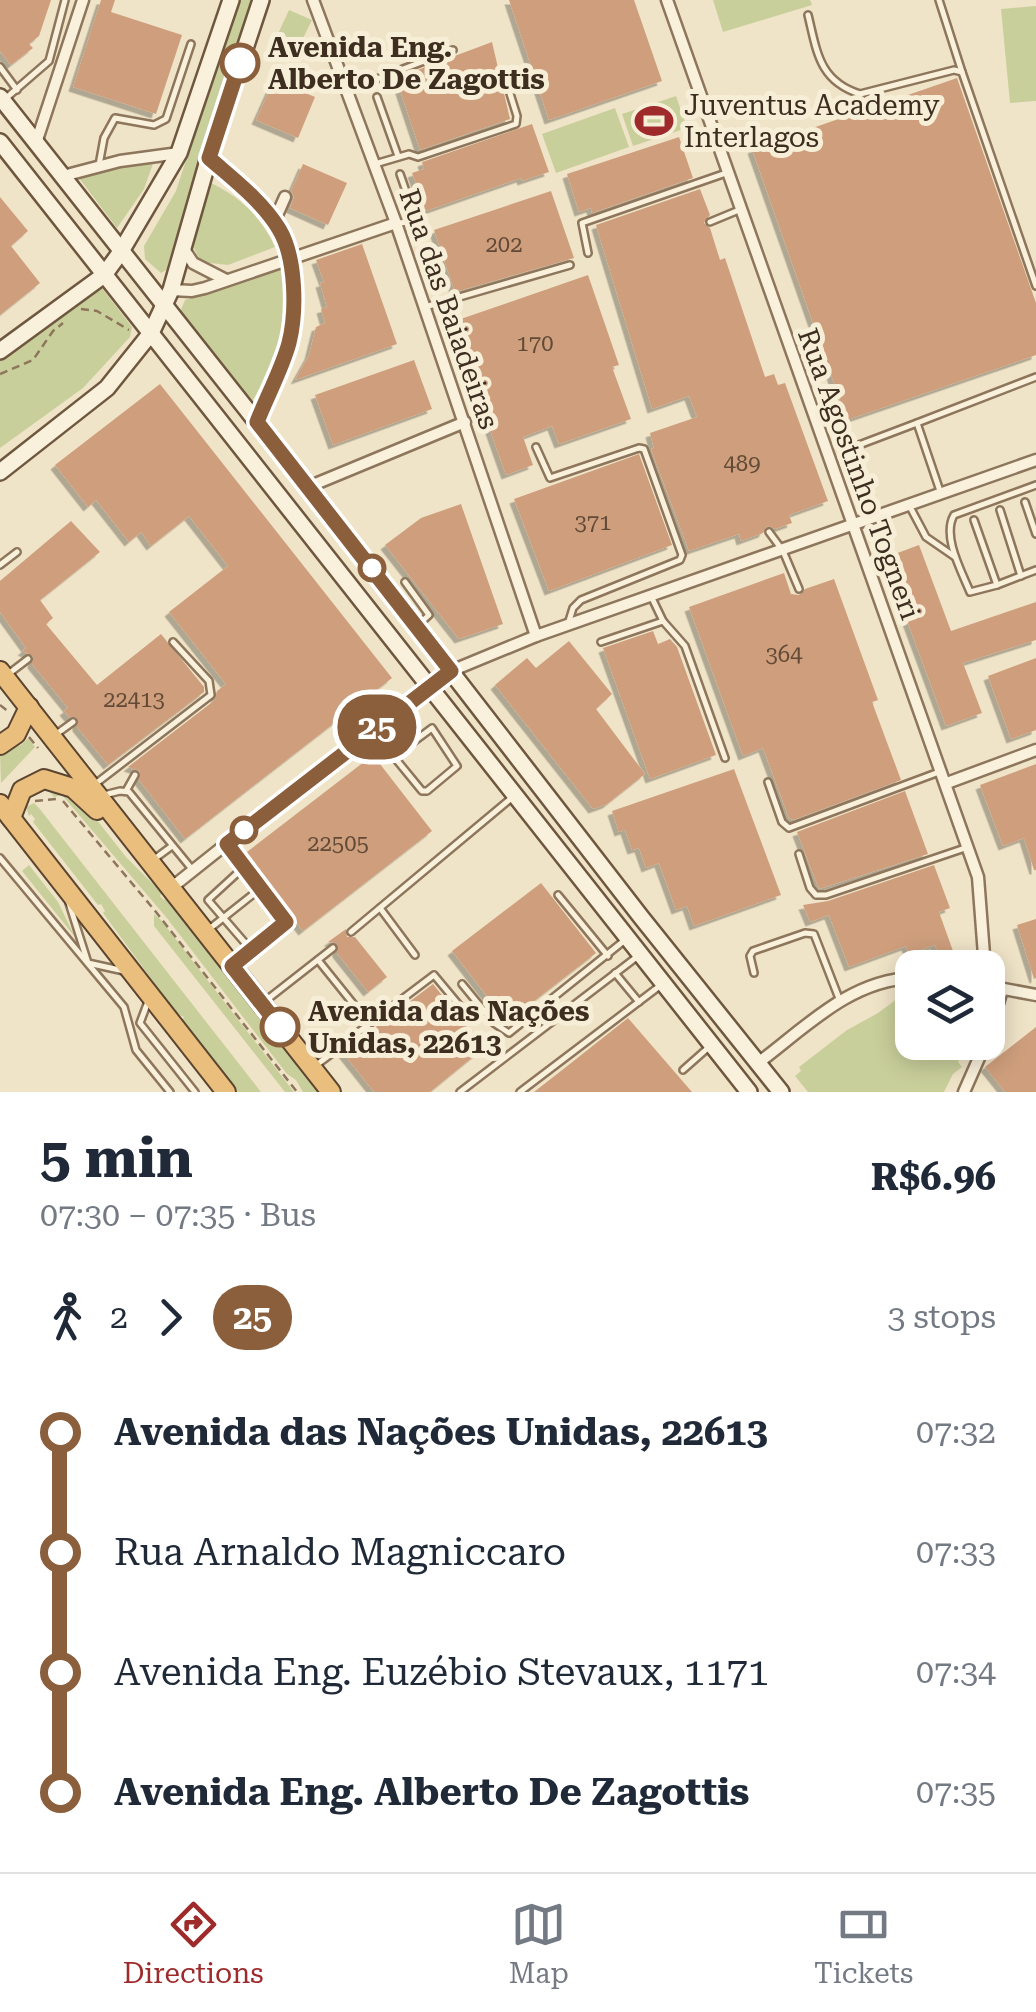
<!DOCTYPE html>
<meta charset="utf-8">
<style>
:root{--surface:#fff;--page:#f6f6f7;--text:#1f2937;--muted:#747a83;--line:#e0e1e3;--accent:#9e2a2b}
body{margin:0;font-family:"Roboto Serif",serif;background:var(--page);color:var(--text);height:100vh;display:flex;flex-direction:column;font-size:38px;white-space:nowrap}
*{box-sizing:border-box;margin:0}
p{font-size:32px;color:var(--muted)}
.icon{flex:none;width:55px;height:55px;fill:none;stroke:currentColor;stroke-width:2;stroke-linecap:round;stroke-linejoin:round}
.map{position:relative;height:1092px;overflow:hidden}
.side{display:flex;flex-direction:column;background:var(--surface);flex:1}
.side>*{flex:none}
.badge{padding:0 20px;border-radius:32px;font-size:35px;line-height:65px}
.tools{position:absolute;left:895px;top:950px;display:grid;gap:20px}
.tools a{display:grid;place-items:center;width:110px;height:110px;border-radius:20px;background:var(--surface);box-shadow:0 5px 25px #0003;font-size:50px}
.map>.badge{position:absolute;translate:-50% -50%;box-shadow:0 0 0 5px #fff}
.legs{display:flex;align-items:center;gap:15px;height:110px;padding:0 40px;font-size:32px}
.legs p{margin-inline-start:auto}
.overview{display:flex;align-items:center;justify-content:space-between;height:170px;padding:0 40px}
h1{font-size:55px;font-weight:700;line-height:75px}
ul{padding:0 40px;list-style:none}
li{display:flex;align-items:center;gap:35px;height:120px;font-size:38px}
li i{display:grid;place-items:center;width:15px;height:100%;margin:0 12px;background:currentColor}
li i::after{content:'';width:25px;height:25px;margin:-12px;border:8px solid;border-radius:50%;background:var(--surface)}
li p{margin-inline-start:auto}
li:first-child i{background:linear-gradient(#0000 50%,currentColor 0)}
li:last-child i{background:linear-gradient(currentColor 50%,#0000 0)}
.tab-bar{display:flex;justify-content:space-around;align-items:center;height:140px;border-top:2px solid var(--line);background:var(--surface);font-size:28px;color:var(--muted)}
.tab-bar a{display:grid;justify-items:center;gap:5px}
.tab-bar .current{color:var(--accent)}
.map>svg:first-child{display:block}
</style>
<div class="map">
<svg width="1036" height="1092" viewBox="0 0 1036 1092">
<defs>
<filter id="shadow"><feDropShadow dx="-4.5" dy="4.5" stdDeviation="0" flood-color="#0004"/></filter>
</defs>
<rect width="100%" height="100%" fill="#f0e4c8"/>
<g fill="#c9cf9b">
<polygon points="238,0 252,0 166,270 161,273 145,259 144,246 176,191"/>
<polygon points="713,0 810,0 812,5 723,32"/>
<polygon points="1036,6 1036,101 1010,103 1001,9"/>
<polygon points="289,10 312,20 293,59 271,49"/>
<polygon points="676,96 687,128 633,146 622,114"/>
<polygon points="615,108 629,147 556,173 542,134"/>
<polygon points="154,161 144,189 117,228 76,174 116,164"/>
<path d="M207 181C239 196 260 215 275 247L228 265 201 262 190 241Z"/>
<path d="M283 266C292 323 281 354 251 403L180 312 185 300Z"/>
<polygon points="92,287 102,288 132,327 130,337 83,388 0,448 0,355"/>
<polygon points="28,738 35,747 1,783 0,753 21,745"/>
<polygon points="57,789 67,792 85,811 89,810 126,857 162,893 160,896 164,900 167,898 214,957 216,963 219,962 294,1058 295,1064 298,1063 321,1092 303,1092 296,1080 287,1074 166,917 62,795 54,797 49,791"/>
<polygon points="34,803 39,808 261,1092 238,1092 182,1020 184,1017 177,1014 103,913 105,911 101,904 98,905 33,822 35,819 31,814 29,816 26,807"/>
<polygon points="29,865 58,902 75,937 22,871"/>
<polygon points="154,914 161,920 294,1092 285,1092 154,926"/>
<polygon points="905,993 912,1003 912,1042 966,1043 958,1062 962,1067 953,1074 944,1092 808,1092 795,1076 801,1071 799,1067 847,1030 878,1013"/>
</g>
<g fill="#cf9f7d" filter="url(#shadow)">
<polygon points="0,0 51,0 39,36 29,44 33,48 11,65 0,51"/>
<polygon points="101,0 115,0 111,12 182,35 156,114 73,87"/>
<polygon points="509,0 634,0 662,81 549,120"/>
<polygon points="492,42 510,119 420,150 396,78"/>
<polygon points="957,78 1036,303 1036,355 847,420 752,149"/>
<polygon points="274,80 315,97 298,138 256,120"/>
<polygon points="532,124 549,172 522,181 521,178 426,211 412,173 424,169 422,162"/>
<polygon points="679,137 693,178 592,213 591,208 579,212 567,174"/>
<polygon points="303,164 347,183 328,225 290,208 294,197 291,191"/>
<polygon points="700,189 710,215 704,223 710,228 720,260 725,258 765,377 774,374 778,385 785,383 828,501 789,515 792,523 775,529 767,526 763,533 741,541 739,534 689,551 651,449 654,448 650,433 697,417 689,396 652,409 596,225"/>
<polygon points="551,191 574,258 455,292 434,230"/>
<polygon points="0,197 28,231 11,246 40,283 0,315"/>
<polygon points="362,244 397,344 295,380 309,355 316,327 325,323 321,309 327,307 320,283 324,282 316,260"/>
<polygon points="588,275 619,365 612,367 631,419 559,444 552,426 523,437 533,465 506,475 452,322"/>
<polygon points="414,360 432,409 333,445 315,395"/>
<polygon points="160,384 392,678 185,839 139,780 140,771 128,767 215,700 217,691 226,684 169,612 228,566 189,516 151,546 141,532 129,542 96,500 88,507 55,465"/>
<polygon points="639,454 672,545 549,591 514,499"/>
<polygon points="461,504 503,624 459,639 385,545 421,518"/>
<polygon points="71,521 100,552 40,600 53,618 46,624 97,685 161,634 204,687 204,692 108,765 77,727 77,718 69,717 64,711 68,708 32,664 33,656 22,651 26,648 0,612 0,581"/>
<polygon points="919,545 951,631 1036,602 1036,640 963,663 982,713 946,726 884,558"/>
<polygon points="784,573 791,594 799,595 805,589 834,579 878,700 872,702 901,780 793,820 789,818 763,748 743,756 689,607"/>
<polygon points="653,631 658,644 670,639 677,647 716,755 650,779 603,648"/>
<polygon points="569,641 612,694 596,709 645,774 607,804 593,809 495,685 527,658 536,668"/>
<polygon points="1036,658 1036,730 1011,739 988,676"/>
<polygon points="373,755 432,831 303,931 243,855"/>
<polygon points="1036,764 1036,870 1034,870 1024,838 1003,846 980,785"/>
<polygon points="734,769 781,895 694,926 687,906 676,910 659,863 646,868 639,848 632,850 625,830 619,832 612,811"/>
<polygon points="905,791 928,854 819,889 797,832"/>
<polygon points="934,865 950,908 939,912 953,951 939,956 935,945 909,954 906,946 849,967 829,915 810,922 803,905 828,901"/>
<polygon points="541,883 596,953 507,1022 452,951"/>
<polygon points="1036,919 1036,978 1034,979 1017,925"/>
<polygon points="346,929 347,937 355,937 387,977 368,992 337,953 337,943 328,942"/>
<polygon points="433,984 484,1048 430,1092 374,1092 343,1053 345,1046 340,1042 346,1037 349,1042 356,1042"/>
<polygon points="628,1018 692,1092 534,1092 566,1067"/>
<polygon points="1036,1027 1036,1092 1005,1092 985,1067"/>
</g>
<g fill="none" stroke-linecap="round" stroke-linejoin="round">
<g stroke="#8d765c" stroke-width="10">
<g id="service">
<polyline points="939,0 962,72"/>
<path d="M808 15C817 52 819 81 860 94L954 70 962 72 1036 286"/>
<polyline points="0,67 17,90"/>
<polyline points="348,90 453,50"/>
<polyline points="377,97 398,156"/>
<polyline points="5,99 49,61 65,0"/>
<polyline points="375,164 409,154 418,157 516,124 517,116 507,84"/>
<polyline points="99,165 104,138 115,118 154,125 166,119 191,44"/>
<polyline points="710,222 739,210"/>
<polyline points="399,223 409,222 415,217 400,174"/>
<polyline points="588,253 582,223 726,173"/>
<polyline points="425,307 570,265"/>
<polyline points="859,445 917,423"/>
<polyline points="536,447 550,478 639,448 644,449 682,555 680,560 581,600 573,608 569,621"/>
<path d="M1036 485 954 515C942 536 961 570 970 592L997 585 1036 570"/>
<polyline points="940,491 917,423 1036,377"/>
<polyline points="1025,502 1036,534"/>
<polyline points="909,505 926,537 955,557"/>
<polyline points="1000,510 1021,576"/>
<polyline points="974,520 997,585"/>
<polyline points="769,532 783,551 799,589"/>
<polyline points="0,565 17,552"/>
<polyline points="405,582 429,615 419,624"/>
<polyline points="651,596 663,621 685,646 725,758"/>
<polyline points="601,642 663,621"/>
<polyline points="7,675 28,659"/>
<polyline points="372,730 422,791 427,791 457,766 432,728 393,757"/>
<polyline points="55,735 73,722"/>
<polyline points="768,782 782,822 789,828 939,772"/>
<polyline points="94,785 211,695 209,681 173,642"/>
<polyline points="126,791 135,775"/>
<polyline points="104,795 120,791 129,792 191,868"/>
<polyline points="228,845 286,922 235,964"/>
<polyline points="799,854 810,888 816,895 826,895 965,848"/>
<polyline points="0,858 124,1007 136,1050 170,1092"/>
<polyline points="153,860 172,846"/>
<polyline points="244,867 208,900 252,951"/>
<polyline points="558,895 608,956"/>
<polyline points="69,903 88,963 124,971"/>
<polyline points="380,908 415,955"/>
<polyline points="208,930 261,888"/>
<polyline points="351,932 514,796"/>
<polyline points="318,960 355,1006"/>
<polyline points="615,973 639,1002"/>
<polyline points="754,973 750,956 753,951 805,933 814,934 840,1001"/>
<polyline points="462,984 494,1023 509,1033 625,940"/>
<polyline points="149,999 140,1023 195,1092"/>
<polyline points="264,1002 333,948"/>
<polyline points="352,1037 434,975 469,1017"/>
<polyline points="315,1066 339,1048"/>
<polyline points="683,1070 709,1047"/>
<polyline points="460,1092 638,956"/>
<polyline points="520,1092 661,985"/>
</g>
</g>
<g stroke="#8d765c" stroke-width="15">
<g id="minor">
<polyline points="313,0 396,223 536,636"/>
<polyline points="667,0 978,877 985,968"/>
<polyline points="36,143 83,0"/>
<path d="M209 157C234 179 261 201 279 229 294 254 296 315 289 343 282 369 267 396 257 422"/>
<polyline points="63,176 120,161 179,153"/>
<polyline points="274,222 285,197"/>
<polyline points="184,249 193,263 226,280"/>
<polyline points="171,290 192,291 205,288 396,223"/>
<polyline points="308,487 465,422"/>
<polyline points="947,783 1036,750"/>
<polyline points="171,888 333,759 451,671 536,636 1036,460"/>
<polyline points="988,986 1036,995"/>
<polyline points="988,1037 1002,990"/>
<path d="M758 1063C805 1028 850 980 912 978"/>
<polyline points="964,1092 986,1042"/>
</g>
</g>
<g stroke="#6f573f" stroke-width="20">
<g id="secondary">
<polyline points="0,97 308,487 641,917 781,1092"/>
<polyline points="0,142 749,1092"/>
<polyline points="0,351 104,275 120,253 179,153 231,0"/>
<polyline points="0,472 107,388 151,333 171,290 209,157 261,0"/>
</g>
</g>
<g stroke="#5b4430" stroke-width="22">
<g id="trunk">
<polyline points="0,671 331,1092"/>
<polyline points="0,745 16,734 29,707"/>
<polyline points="0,804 226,1092"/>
<polyline points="11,818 22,790 44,779 73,788 97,810"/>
</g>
</g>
<g stroke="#8d765c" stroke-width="2.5" stroke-dasharray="8 5" stroke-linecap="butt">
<polyline points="81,309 97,311 129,330"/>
<polyline points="0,374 33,360 53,331 63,323"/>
<polyline points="0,705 9,712"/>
<polyline points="29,737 38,748"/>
<polyline points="35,801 57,799"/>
<polyline points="63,801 156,912 297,1092"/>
</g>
<use href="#service" stroke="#faf1dc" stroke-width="5"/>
<use href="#minor" stroke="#faf1dc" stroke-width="10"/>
<use href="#secondary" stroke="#faf1dc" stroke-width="15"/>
<use href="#trunk" stroke="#eabe7c" stroke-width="18"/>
</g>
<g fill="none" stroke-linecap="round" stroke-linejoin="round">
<g stroke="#fff" stroke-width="22">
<path id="line-1" d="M240 63 209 158C233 179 262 201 279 229 296 257 297 311 289 343 282 369 267 396 257 422L451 671 227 844 286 922 232 966 280 1027"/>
</g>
<use href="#line-1" stroke="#8b5e3c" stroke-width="15"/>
</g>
<defs>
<g id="stadium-bare" transform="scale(3)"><path d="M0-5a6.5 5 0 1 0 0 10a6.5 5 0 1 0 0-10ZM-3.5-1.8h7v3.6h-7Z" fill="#9e2a2b" stroke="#f7eed8" stroke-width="2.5" paint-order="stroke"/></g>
</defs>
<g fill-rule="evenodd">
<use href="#stadium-bare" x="654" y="121"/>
</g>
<g fill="#fff" stroke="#8b5e3c" stroke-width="5">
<circle cx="240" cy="63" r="18"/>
<circle cx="372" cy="568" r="12"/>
<circle cx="244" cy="830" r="12"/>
<circle cx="280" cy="1027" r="18"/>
</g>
<g text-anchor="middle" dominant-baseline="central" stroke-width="10" stroke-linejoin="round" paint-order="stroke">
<g font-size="22" fill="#624a37">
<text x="504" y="244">202</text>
<text x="535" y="343">170</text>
<text x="742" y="463">489</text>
<text x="593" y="522">371</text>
<text x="784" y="654">364</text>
<text x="134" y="699">22413</text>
<text x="338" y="843">22505</text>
</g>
<g font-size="28" font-weight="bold" fill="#3d2e20" stroke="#f7eed8" text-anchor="start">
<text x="268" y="47">Avenida Eng.<tspan x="268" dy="32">Alberto De Zagottis</tspan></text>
<text x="308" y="1011">Avenida das Nações<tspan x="308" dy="32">Unidas, 22613</tspan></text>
</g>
<g font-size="28" fill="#3d2e20" stroke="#f7eed8" text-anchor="start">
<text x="684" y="105">Juventus Academy<tspan x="684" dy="32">Interlagos</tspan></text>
</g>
<g font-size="28" fill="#3d2e20" stroke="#f7eed8">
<text transform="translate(449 309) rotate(71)">Rua das Baiadeiras</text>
<text transform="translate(859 474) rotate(70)">Rua Agostinho Togneri</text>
</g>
</g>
</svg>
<div class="tools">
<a><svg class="icon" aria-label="layers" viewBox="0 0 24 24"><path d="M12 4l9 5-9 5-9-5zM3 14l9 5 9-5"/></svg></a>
</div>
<b class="badge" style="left:377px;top:727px;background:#8b5e3c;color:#fff">25</b>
</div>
<section class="side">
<div class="overview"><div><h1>5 min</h1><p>07:30 – 07:35 · Bus</p></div><b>R$6.96</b></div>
<div class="legs"><svg class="icon" aria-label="walk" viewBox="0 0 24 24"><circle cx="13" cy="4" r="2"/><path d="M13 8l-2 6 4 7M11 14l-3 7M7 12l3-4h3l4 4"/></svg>2<svg class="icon" aria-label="forward" viewBox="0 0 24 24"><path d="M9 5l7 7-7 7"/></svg><b class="badge" style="background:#8b5e3c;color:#fff">25</b><p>3 stops</p></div>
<ul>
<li><i style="color:#8b5e3c"></i><b>Avenida das Nações Unidas, 22613</b><p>07:32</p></li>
<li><i style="color:#8b5e3c"></i><span>Rua Arnaldo Magniccaro</span><p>07:33</p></li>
<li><i style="color:#8b5e3c"></i><span>Avenida Eng. Euzébio Stevaux, 1171</span><p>07:34</p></li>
<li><i style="color:#8b5e3c"></i><b>Avenida Eng. Alberto De Zagottis</b><p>07:35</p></li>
</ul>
</section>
<nav class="tab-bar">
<a class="current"><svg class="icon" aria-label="directions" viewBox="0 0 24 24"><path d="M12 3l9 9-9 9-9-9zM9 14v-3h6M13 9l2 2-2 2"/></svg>Directions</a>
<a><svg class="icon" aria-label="map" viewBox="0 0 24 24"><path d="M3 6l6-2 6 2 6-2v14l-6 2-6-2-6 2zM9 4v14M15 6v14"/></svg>Map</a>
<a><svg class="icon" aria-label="tickets" viewBox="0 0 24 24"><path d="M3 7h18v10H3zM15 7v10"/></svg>Tickets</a>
</nav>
